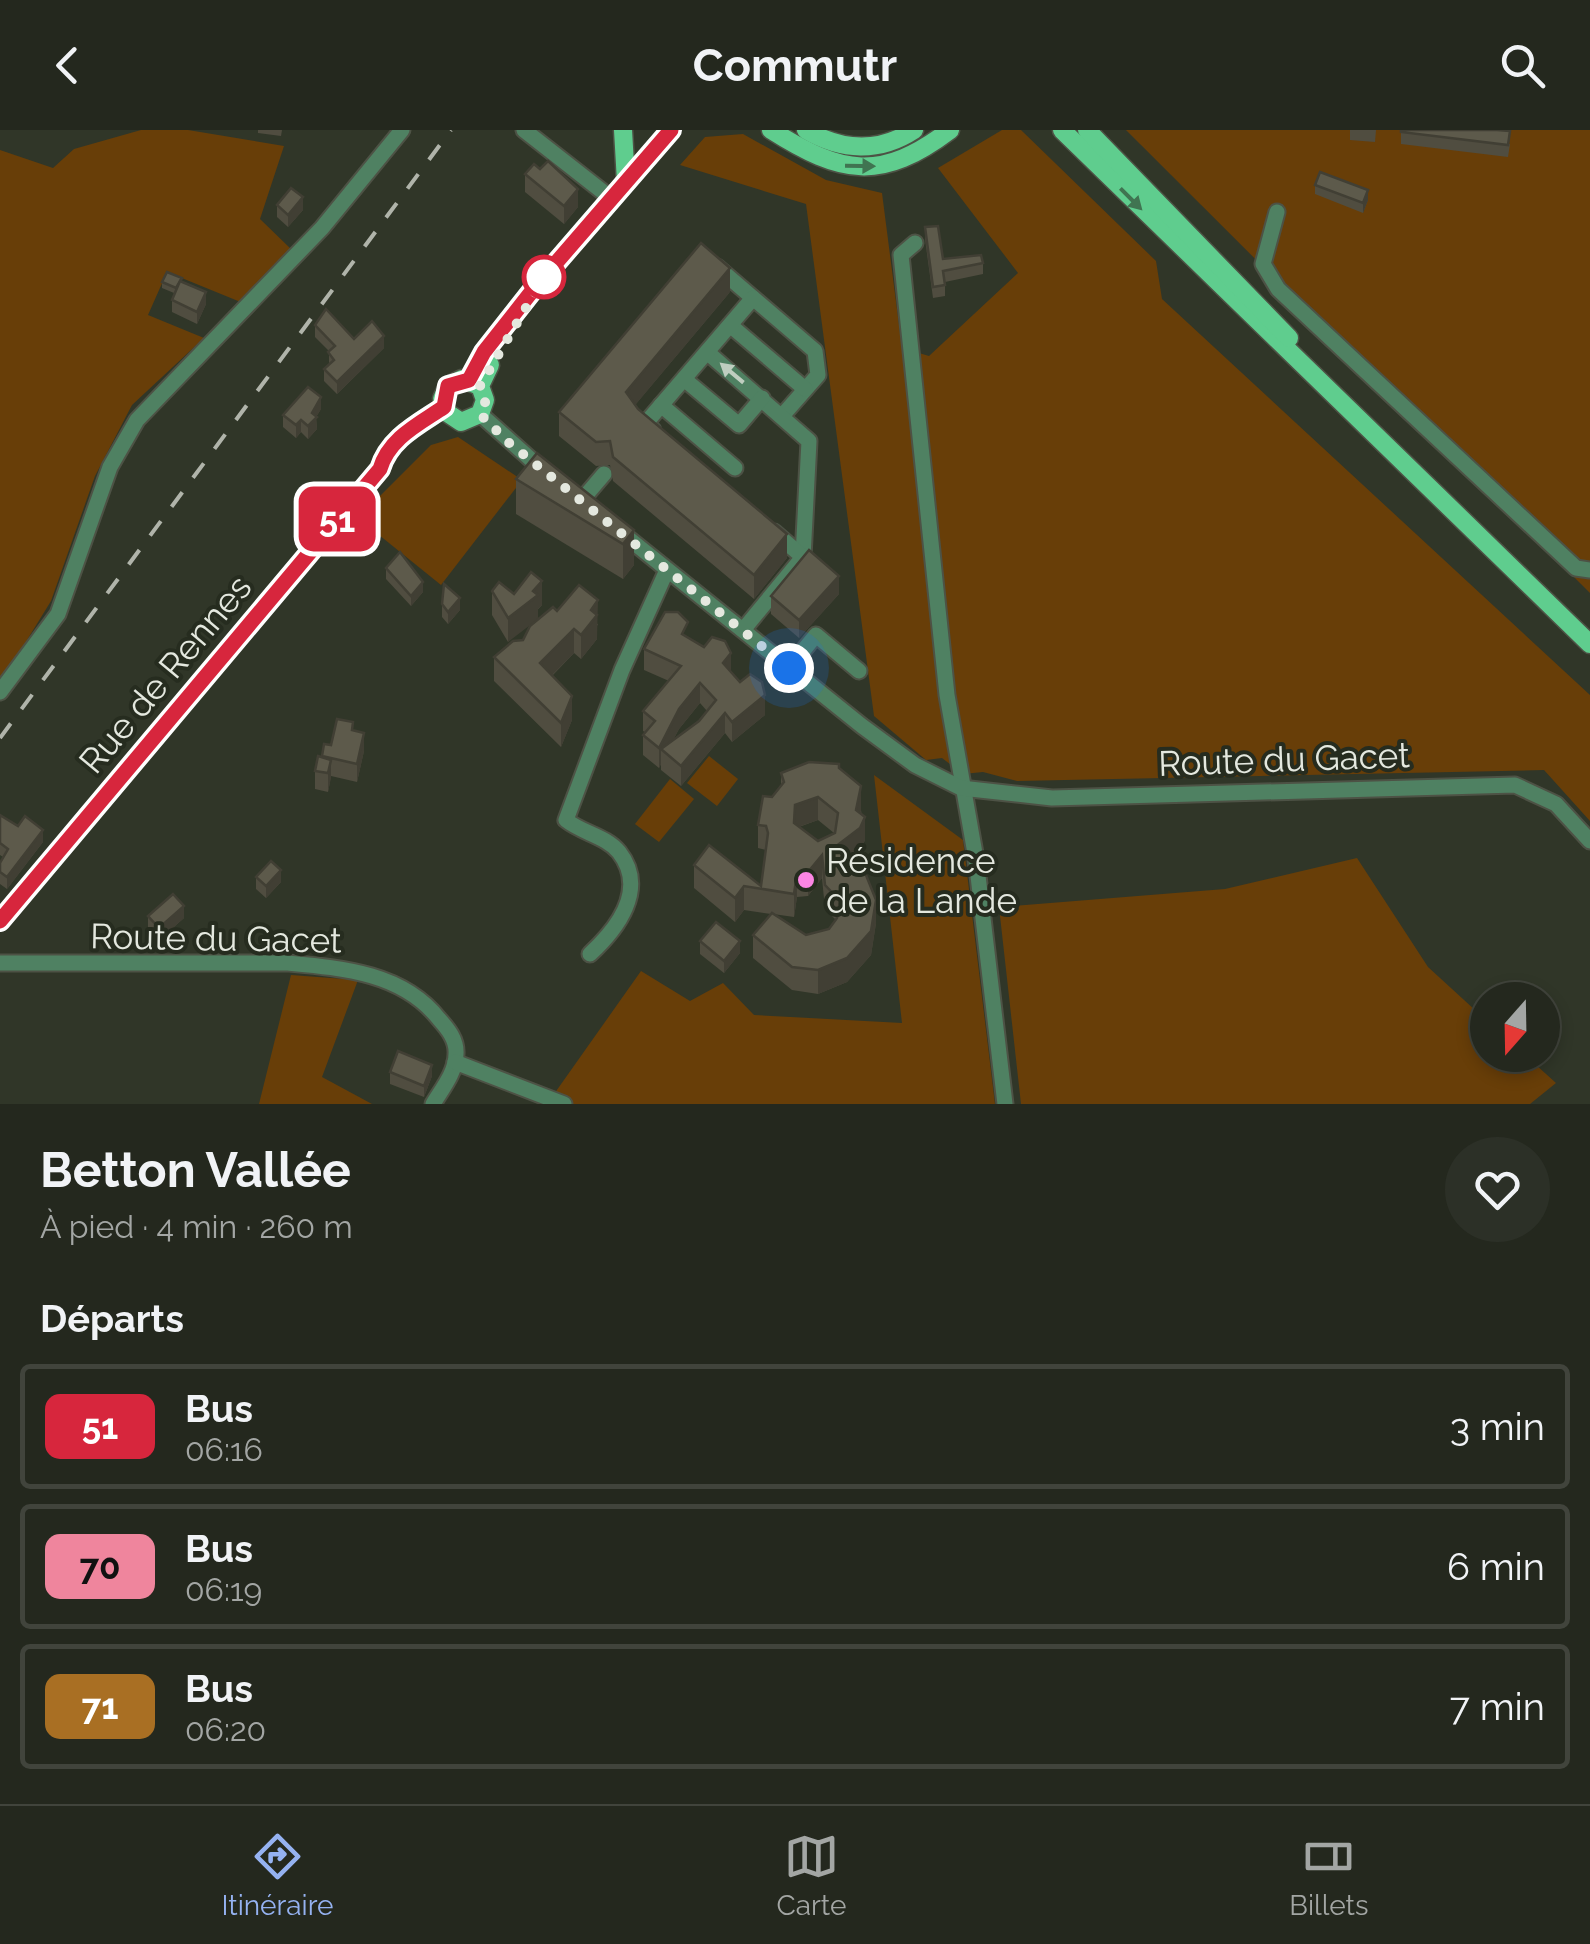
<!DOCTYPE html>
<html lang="fr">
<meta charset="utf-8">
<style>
:root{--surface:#24281e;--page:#2c3027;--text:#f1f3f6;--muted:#a3a6a4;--line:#41443c;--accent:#95b2f1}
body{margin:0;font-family:Raleway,sans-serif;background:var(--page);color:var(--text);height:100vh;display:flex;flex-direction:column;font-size:38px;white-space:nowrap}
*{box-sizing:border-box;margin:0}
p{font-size:32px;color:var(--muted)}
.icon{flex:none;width:55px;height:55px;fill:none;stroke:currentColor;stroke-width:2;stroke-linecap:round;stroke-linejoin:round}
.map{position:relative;height:974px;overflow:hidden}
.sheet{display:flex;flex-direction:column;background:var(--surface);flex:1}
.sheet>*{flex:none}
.badge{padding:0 20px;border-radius:15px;font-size:35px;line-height:65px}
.needle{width:65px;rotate:200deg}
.controls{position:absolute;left:1470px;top:852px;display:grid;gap:20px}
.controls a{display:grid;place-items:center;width:90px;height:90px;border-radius:50%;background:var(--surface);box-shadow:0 5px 15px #0003,0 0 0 2px var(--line);font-size:50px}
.you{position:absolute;width:50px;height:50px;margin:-25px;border:8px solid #fff;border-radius:50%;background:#1a73e8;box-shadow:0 0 0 15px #1a73e833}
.map>.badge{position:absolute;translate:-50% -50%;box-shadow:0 0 0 5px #fff}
h2{padding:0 40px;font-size:38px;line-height:90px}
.round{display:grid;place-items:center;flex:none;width:105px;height:105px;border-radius:52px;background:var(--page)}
.summary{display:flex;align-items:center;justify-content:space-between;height:170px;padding:0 40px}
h1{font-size:48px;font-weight:700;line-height:75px}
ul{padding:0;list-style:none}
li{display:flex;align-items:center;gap:30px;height:125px;margin:0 20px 15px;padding:0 20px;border:5px solid var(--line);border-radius:10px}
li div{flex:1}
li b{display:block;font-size:38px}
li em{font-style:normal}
li .badge{min-width:110px;font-weight:700;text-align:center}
header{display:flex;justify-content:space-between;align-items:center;height:130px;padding:0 40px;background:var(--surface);font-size:45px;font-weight:700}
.tabs{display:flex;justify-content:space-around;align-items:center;height:140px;border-top:2px solid var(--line);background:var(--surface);font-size:28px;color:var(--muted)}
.tabs a{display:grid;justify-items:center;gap:5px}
.tabs .selected{color:var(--accent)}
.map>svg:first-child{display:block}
</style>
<header><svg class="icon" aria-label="back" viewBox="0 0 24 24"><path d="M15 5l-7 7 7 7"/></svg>Commutr<svg class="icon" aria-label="search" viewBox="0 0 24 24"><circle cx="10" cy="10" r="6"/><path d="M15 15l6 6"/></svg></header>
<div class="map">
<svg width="1590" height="974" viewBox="0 0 1590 974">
<rect width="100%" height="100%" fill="#303628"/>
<g fill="#683e08">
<polygon points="141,0 188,0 284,16 260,89 292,120 243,173 167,142 148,185 204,208 132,275 95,346 51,471 0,554 0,20 53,38 74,19"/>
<polygon points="1002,0 1021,0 1156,131 1162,169 1590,565 1590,691 1544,640 1017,651 983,642 963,644 942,628 926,630 874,586 806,74 680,35 705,7 743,4 826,50 882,63 902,218 929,226 1018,143 938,38"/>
<polygon points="1126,0 1590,0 1590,463"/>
<polygon points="458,307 522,350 441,455 358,388 431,315"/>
<polygon points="709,626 738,649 717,676 687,653"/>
<polygon points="874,645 963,710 995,974 547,974 641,841 690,871 723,853 754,885 902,893"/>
<polygon points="670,649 694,669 659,712 635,694"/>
<polygon points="1357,728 1428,837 1487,891 1488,925 1525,925 1556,953 1530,974 1021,974 999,777 1225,759"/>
<polygon points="291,845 358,850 322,947 372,974 259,974"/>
</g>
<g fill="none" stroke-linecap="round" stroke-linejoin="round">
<g stroke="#4d5245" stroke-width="19">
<g id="minor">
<polyline points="524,0 612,69"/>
<polyline points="1277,82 1263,134 1278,159 1576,438 1590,440"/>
<polyline points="915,113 901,125 947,565 976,729 1005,974"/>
<polyline points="717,137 815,221 818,245 782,286"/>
<polyline points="730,195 805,259"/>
<polyline points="707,222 809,311 803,427"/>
<polyline points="684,249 739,295 762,268"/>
<polyline points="661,275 735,338"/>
<polyline points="480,284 545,342"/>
<polyline points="653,300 645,294 753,168"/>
<polyline points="581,371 604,344"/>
<polyline points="618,400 862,596 915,635 961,658 1052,668 1515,655 1556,674 1590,711"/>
<polyline points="743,500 803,427 774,402"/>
<polyline points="789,538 816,505 859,541"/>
<polyline points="0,562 58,484 110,337 137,290 322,98 402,0"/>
<path d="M590 824C617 799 648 759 619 722 606 706 582 703 566 690L622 540 667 440"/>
<path d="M0 833H288C343 838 403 843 439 889 448 899 457 910 456 924 456 942 442 959 433 974"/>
<polyline points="455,932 564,974"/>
</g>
</g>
<g stroke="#4d5245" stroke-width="21">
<g id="major">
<polyline points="623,0 626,52"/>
<path d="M771 0C842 45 881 52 950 0"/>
<path d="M806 0C842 21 879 23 914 0"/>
<polyline points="1062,0 1590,514"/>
<polyline points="1087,0 1289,208"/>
<polyline points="469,250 484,222 536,156 671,0"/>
<polyline points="480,256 462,249 448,256 442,269 446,282 461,292 480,284 485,270 480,256 490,235"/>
<path d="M0 791 380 339C389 308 419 294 443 277"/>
</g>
</g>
<use href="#minor" stroke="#4f8162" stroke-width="15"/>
<use href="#major" stroke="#5fcd8e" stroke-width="18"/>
<polyline stroke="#b0b4aa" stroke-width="4" stroke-dasharray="18 18" stroke-linecap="butt" points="0,608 451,0"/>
</g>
<g fill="#504d40" fill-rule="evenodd">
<polygon points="258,0 282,0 281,6 258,3"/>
<polygon points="1350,0 1376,0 1375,12 1350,10"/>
<polygon points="1401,0 1510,14 1508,27 1401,14"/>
<polygon points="525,44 578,77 564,94 525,62"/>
<polygon points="1315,55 1368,70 1363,83 1315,64"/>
<polygon points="277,75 303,80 288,97 277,87"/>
<polygon points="925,97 943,129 983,133 983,144 945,152 945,166 933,168 925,109"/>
<polygon points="162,152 182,152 206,174 197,194 172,182 172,170 174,163 162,158"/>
<polygon points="730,162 635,275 787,428 754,469 613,351 610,335 596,336 559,306 559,282"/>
<polygon points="315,195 354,209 384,218 337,264 324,251 324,239 329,235 329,221 315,207"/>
<polygon points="321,279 316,287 317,299 308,309 301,302 296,308 283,297 283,285"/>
<polygon points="516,349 634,400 634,435 623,449 516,384"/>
<polygon points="386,438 423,462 411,476 386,449"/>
<polygon points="492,461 514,464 542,475 508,512 492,485"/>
<polygon points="839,464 799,508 771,484 771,466"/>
<polygon points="442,474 460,480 448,494 442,487"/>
<polygon points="557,481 598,494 597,496 597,509 581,529 574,523 552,546 572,590 561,617 494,551 494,527 523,510"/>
<path d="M688 507 731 542 765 585 732 612 725 603 681 656 661 640V634L659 638 643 625V605L645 602 643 601V581L669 551 644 540V519ZM700 573 707 581 699 591 673 610 679 599Z"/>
<polygon points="353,600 364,621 357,652 331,646 328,662 315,659 315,641 331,615"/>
<path d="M839 639 861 680 865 710 860 721 850 729 876 793 871 825 847 852 818 864 792 860 753 828V805L771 784 744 780 735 792 694 758V735L761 756 766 720 758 718V695L781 657V643ZM818 690 834 703 818 711 799 697ZM822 748 825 779 836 790 829 799 806 805 773 784 794 787 797 767 808 766Z"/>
<polygon points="0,685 43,712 7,759 0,754 0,733 3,727 0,725"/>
<polygon points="256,747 281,752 266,768 256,759"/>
<polygon points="148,786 184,788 159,810 148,798"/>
<polygon points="700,811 740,823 724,843 700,824"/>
<polygon points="390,942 432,946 424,967 390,954"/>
</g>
<g fill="#413f34">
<polygon points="578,59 578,77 564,94 564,76"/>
<polygon points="1368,60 1368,70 1363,83 1363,73"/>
<polygon points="303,67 303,80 288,97 288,85"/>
<polygon points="730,138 730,162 626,286 626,262"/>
<polygon points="206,162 206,174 197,194 197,182"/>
<polygon points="384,206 384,218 337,264 337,252"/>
<polygon points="321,267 321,279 316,287 317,299 308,309 308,296 312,283"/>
<polygon points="301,290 301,302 296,308 296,295"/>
<polygon points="634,400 634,435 623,449 623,414"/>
<polygon points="787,404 787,428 754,469 754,445"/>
<polygon points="839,446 839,464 799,508 799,490"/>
<polygon points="542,451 542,475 538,479 538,489 508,512 508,488"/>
<polygon points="423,452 423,462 411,476 411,466"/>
<polygon points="460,468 460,480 448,494 448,482"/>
<polygon points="598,470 597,509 581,529 581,505 591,480"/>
<polygon points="574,499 574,523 540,557 540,533"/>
<polygon points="731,523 731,543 723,533"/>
<polygon points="700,553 700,573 679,599 666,624 661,619 661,634 659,638 659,618 679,579"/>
<polygon points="765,565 765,585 732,612 732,592"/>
<polygon points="572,566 572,590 561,617 561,593"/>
<polygon points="725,583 725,603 681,656 681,636"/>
<polygon points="364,603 364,621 357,652 357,634"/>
<polygon points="331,630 331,648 328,662 328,643"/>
<polygon points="861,656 861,680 857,700 865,687 865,710 860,721 835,740 835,717 856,680"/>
<polygon points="818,667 818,690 795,698 795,675"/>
<polygon points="43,700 43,712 7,759 7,747"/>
<polygon points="822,725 822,748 808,766 808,742"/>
<polygon points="281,740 281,752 266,768 266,756"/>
<polygon points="797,744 797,767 794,787 794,764"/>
<polygon points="744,756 744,780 735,792 735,768"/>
<polygon points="876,770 876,793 871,825 847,852 818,864 818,840"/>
<polygon points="184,776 184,788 159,810 159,798"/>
<polygon points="740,811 740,823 724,843 724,831"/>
<polygon points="432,935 432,946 424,967 424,956"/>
</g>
<g fill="#5d5a4b" stroke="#413f34" stroke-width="2.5" fill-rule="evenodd">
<polygon points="1401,0 1497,0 1510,1 1508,15 1401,2"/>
<polygon points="548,31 578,59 564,76 525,44 534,34 540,39"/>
<polygon points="1320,42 1368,60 1363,73 1315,55"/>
<polygon points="291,58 303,67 288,85 277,75"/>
<polygon points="938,96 943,129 981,125 983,133 943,141 945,155 933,157 925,97"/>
<polygon points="701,113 730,138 626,262 638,279 787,404 754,445 613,327 610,311 596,312 559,282"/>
<polygon points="167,142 182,148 176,158 162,152"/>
<polygon points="180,151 206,162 197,182 172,170"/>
<polygon points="326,179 354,209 372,191 384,206 337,252 324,239 334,230 328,222 335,216 315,195"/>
<polygon points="308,257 321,267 312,283 317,287 308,296 301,290 296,295 283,285"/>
<polygon points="537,323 634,400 623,414 516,349"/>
<polygon points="809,420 839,446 799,490 771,466"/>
<polygon points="400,422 423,452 411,466 386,438"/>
<polygon points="531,442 542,451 533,461 538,465 508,488 492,461 499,452 514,464"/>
<polygon points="444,454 460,468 448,482 442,474"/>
<polygon points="579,455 598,470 591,480 597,485 581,505 574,499 540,533 572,566 561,593 494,527 513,511 523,510 530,496 553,477 557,481"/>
<polygon points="665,482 678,482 688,492 682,504 704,517 712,507 725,511 731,523 723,533 740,552 750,544 762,552 765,565 732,592 725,583 681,636 661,619 699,591 716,570 700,553 679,579 659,618 643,605 655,591 643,581 681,536 644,519"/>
<polygon points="337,589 353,592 352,600 364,603 357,634 322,626 324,614 331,615"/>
<polygon points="318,626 331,630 328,643 315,641"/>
<path d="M809 632 839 634V638L861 656 856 680 865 687 860 698 835 717 864 740 876 770 871 801 847 828 818 840 792 837 753 805 772 783 806 805 829 799 837 788 840 771 825 755 822 725 808 742 797 744 794 764 744 756 735 768 694 735 709 715 761 756 768 703 766 696 758 695 763 666 772 667 784 652 781 643ZM818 667 838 683 835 703 818 711 794 693 795 675Z"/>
<polygon points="0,685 18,696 25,686 43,700 7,747 0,742 0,733 8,719 0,713"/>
<polygon points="271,731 281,740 266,756 256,747"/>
<polygon points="173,764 184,776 159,798 148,786"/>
<polygon points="716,792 740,811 724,831 700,811"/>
<polygon points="398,921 432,935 424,956 390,942"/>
</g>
<defs><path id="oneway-solid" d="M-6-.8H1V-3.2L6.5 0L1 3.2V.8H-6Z" transform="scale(2.5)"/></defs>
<g fill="#407451">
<use href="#oneway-solid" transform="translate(860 36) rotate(1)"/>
<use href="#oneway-solid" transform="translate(1131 69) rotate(45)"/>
</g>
<use fill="#bfcec0" href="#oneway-solid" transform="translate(732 243) rotate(-140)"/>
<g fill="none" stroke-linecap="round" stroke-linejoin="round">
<g stroke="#fff" stroke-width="22">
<path id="line" d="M0 791 380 339C389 308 419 294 444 277L448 256 469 250 484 222 536 156 671 0"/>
</g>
<use href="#line" stroke="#d7263d" stroke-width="15"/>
<polyline stroke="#e4e8df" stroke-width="10" stroke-dasharray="0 18" points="544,147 480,256 486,270 480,284 508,312 789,538"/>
</g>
<circle fill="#fff" stroke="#d7263d" stroke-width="5" cx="544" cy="147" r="20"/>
<circle fill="#fc86e4" stroke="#262c1f" stroke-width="4" cx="806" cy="750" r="10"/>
<g text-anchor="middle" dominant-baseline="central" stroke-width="8" stroke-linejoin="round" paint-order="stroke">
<g font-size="35" fill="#e4e8df" stroke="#262c1f">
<text transform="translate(165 544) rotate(-50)">Rue de Rennes</text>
<text transform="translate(1284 629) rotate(-2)">Route du Gacet</text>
<text transform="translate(216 808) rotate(1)">Route du Gacet</text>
</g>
<g font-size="35" fill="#e4e8df" stroke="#262c1f" text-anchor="start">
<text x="826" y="730">Résidence<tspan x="826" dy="40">de la Lande</tspan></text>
</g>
</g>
</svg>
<div class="controls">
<a><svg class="needle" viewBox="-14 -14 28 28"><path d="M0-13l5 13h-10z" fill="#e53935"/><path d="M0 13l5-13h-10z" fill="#a3a6a4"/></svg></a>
</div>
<div class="you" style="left:789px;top:538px"></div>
<b class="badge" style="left:337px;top:389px;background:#d7263d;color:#fff">51</b>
</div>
<section class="sheet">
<div class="summary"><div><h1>Betton Vallée</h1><p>À pied · 4 min · 260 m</p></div><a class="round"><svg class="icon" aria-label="heart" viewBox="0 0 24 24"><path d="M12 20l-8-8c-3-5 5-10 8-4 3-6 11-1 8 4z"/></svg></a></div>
<h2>Départs</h2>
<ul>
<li><span class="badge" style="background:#d7263d;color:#fff">51</span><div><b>Bus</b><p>06:16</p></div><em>3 min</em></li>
<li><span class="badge" style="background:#ef859d;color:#111">70</span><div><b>Bus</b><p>06:19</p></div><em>6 min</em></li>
<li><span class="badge" style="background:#a96f23;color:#fff">71</span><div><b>Bus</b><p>06:20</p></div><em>7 min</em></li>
</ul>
</section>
<nav class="tabs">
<a class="selected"><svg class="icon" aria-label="directions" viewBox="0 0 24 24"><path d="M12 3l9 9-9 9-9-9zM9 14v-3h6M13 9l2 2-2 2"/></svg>Itinéraire</a>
<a><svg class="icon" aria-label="map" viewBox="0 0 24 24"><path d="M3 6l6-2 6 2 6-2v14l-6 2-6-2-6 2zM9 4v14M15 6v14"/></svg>Carte</a>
<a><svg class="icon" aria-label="tickets" viewBox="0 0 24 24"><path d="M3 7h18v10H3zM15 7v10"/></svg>Billets</a>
</nav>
